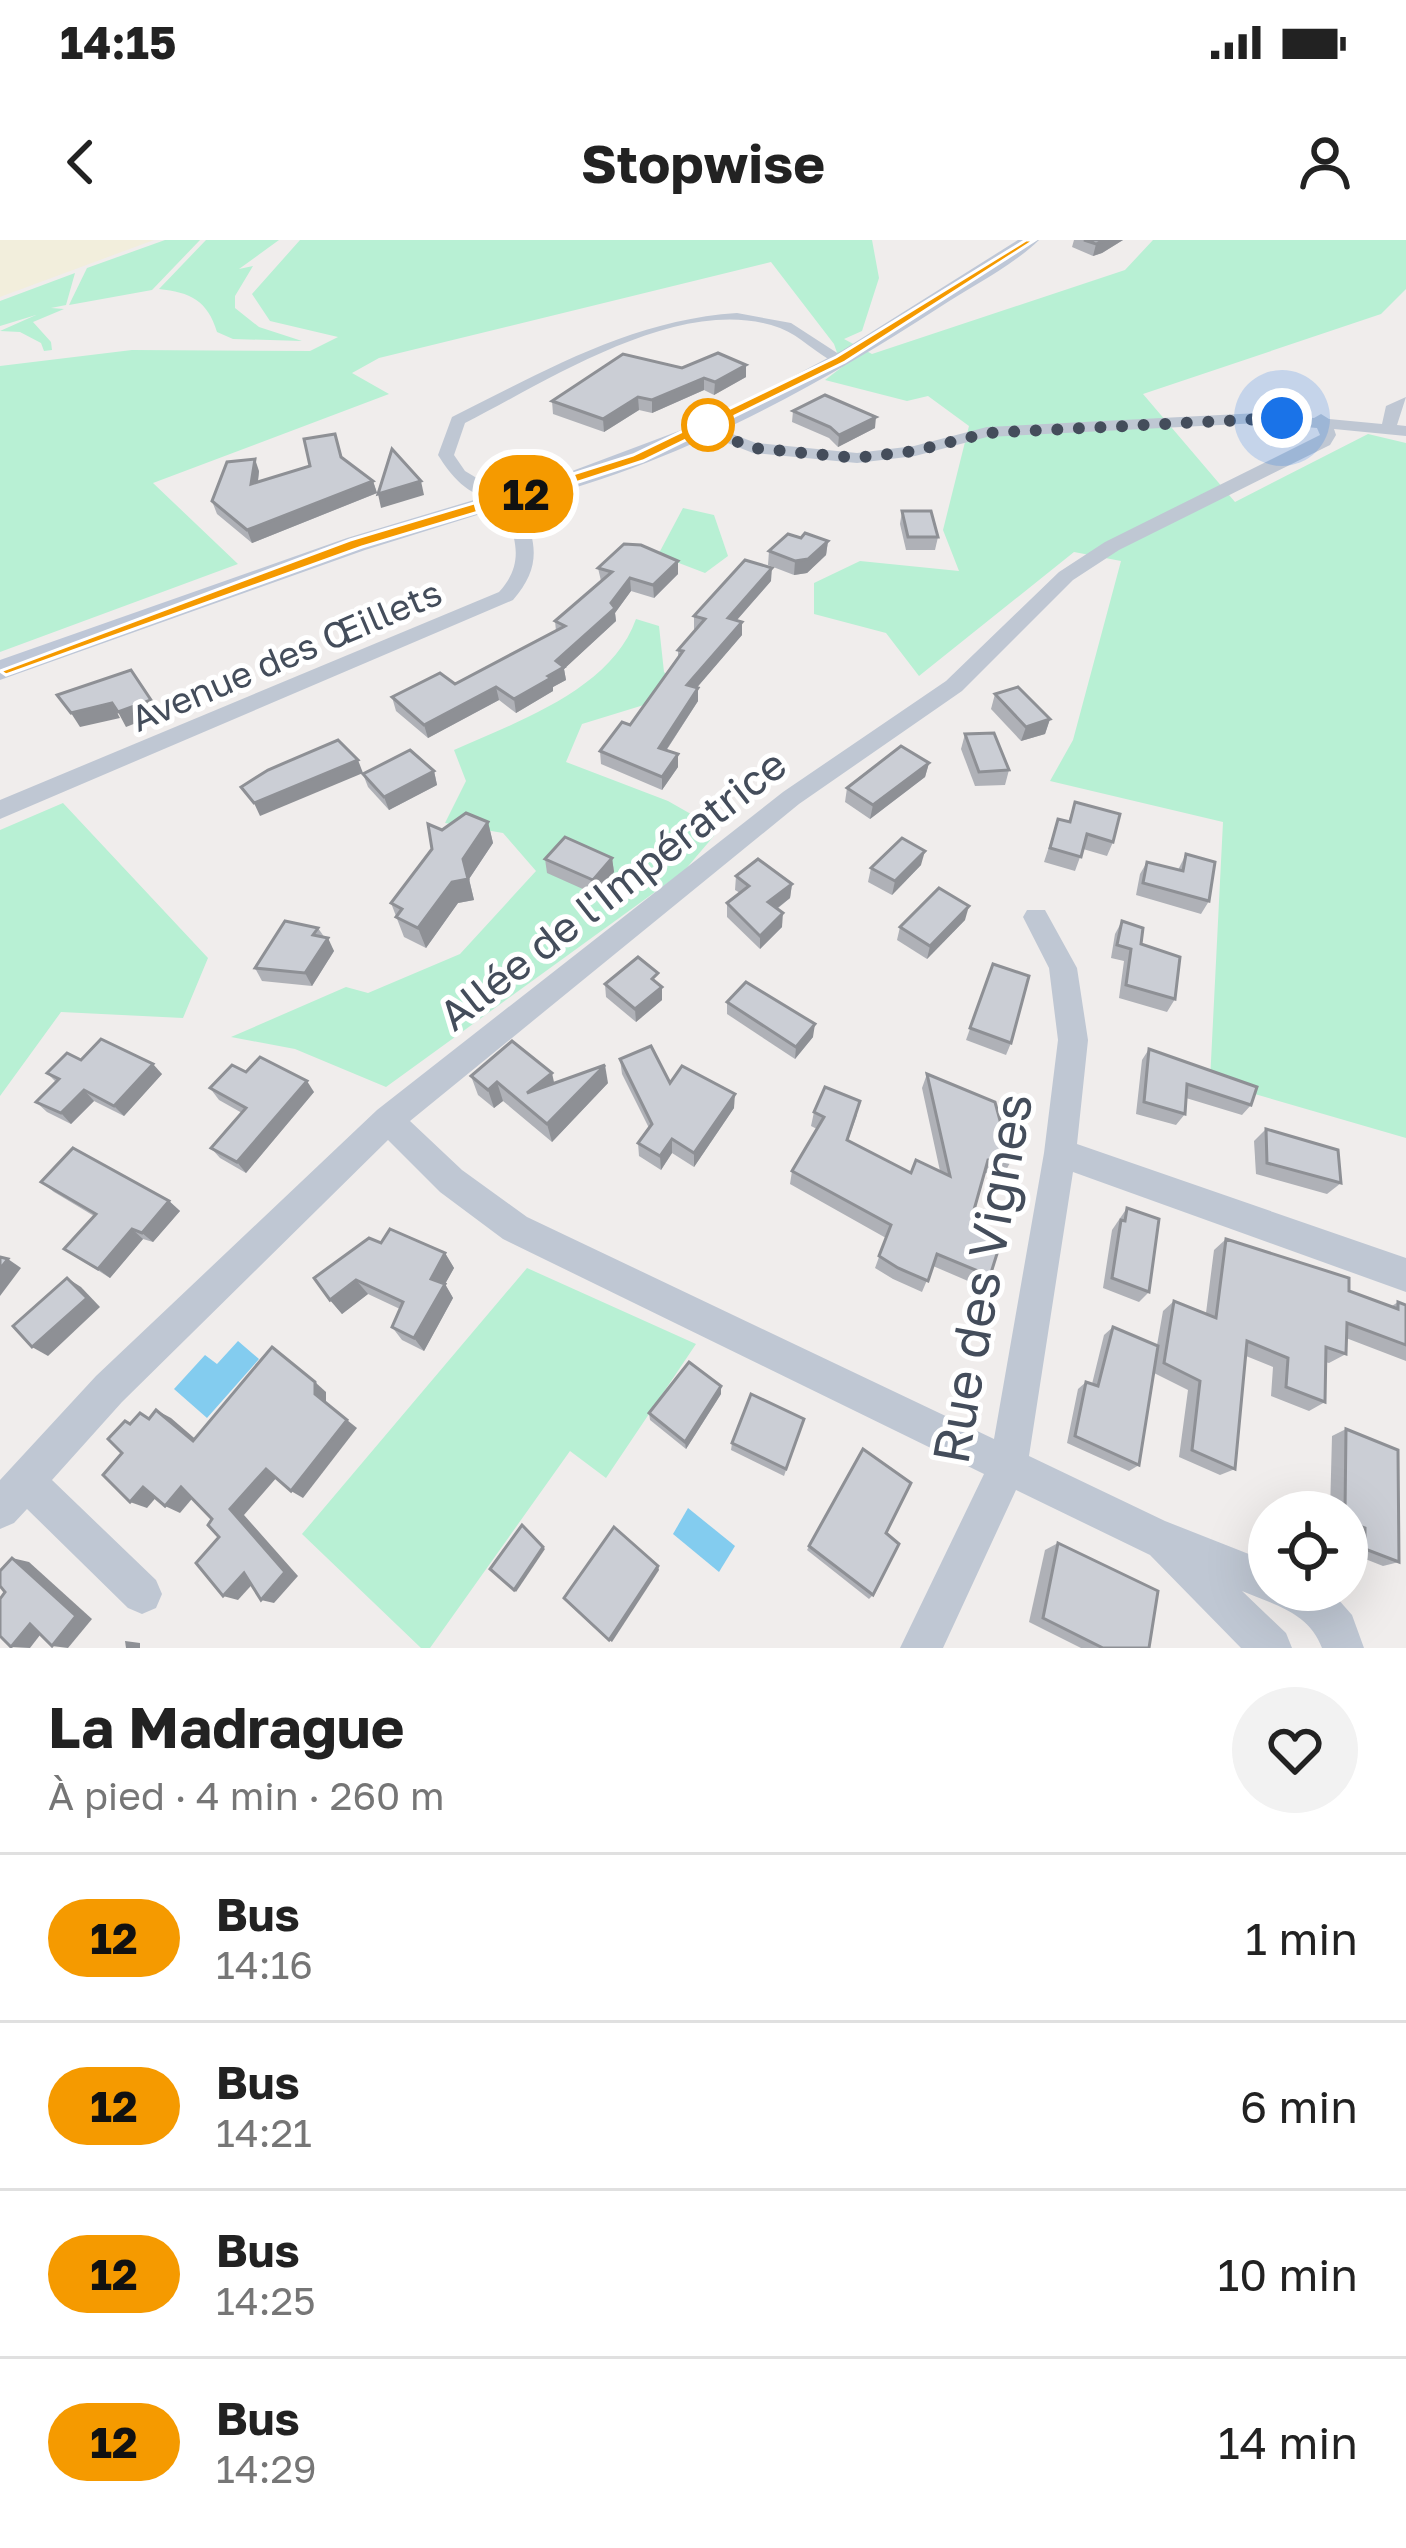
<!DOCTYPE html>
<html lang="fr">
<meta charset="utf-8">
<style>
:root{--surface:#fff;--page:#f2f2f2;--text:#222;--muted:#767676;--line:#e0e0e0}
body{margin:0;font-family:"Golos Text",sans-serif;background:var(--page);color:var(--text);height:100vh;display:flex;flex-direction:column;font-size:45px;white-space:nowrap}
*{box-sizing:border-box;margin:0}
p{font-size:39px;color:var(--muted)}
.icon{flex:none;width:66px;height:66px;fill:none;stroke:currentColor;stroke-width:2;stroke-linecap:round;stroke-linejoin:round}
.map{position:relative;height:1408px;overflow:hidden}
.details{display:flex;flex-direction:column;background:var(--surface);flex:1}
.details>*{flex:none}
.badge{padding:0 24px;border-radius:39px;font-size:42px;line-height:78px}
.buttons{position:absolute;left:1248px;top:1251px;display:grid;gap:24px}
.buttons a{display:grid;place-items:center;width:120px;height:120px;border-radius:50%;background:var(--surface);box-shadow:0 12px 48px #0002;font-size:60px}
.you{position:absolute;width:60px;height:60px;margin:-30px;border:9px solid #fff;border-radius:50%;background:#1a73e8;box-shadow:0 0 0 18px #1a73e833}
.map>.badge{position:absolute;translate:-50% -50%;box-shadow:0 0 0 6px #fff}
.round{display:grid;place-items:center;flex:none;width:126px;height:126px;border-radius:63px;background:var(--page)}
.headline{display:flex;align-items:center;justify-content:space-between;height:204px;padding:0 48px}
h1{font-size:57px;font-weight:700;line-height:90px}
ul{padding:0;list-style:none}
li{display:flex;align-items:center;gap:36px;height:168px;padding:0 48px;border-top:3px solid var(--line)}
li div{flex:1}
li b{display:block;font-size:45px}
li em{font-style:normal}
li .badge{min-width:132px;font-weight:700;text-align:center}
.status{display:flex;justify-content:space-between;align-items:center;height:84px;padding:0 60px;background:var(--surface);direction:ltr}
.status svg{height:33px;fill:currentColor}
header{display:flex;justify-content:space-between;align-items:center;height:156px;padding:0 48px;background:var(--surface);font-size:54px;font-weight:700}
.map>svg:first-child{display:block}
</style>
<div class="status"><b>14:15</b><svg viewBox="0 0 49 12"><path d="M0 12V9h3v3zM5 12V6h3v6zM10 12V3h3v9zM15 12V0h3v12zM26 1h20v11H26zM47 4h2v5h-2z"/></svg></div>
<header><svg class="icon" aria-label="back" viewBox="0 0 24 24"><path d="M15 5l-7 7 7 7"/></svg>Stopwise<svg class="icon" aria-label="person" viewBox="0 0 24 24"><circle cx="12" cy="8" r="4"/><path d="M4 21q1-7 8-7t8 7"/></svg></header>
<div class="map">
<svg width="1406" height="1408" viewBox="0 0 1406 1408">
<rect width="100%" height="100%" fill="#f0edec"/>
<g fill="#b8f0d4">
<polygon points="165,0 200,0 152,50 69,65 87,28"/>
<path d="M206 0H279L239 29 253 26 235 56V68L259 87 302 101 233 99 217 92C208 61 190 52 159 49Z"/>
<polygon points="300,0 872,0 879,38 862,91 844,99 872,114 1125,30 1153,0 1406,0 1406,49 1381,74 1143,154 1235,262 1368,194 1406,203 1406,898 1210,841 1223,582 1050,541 1073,500 1121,321 1074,312 919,436 886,393 814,374 814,343 860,321 959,331 943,290 969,186 928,156 907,161 825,140 842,127 834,104 771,22 379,118 352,133 389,154 153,243 238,324 0,412 0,126 132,110 310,111 338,97 270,81 252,54"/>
<polygon points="75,33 66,65 51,68 64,69 33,82 51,102 52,110 44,111 41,103 20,92 0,91 36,75 0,86 0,61"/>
<polygon points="683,268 714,275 728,316 705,333 658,315"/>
<path d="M636 379 659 386 664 432 686 452 582 484 566 522 668 561 719 590 684 631 386 847 295 809 231 797 346 747 368 753 460 714 536 631 503 593 445 583 466 541 454 510C516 482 611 450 636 379Z"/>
<polygon points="63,563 208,718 183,778 61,772 0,856 0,590"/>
<polygon points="527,1028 696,1104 606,1238 570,1211 430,1408 421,1408 302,1294"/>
</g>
<polygon fill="#f2eedc" points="0,0 154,0 0,57"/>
<g fill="#83ccef">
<polygon points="238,1101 259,1119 207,1178 174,1149 205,1115 217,1124"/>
<polygon points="688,1268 735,1306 719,1332 673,1294"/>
</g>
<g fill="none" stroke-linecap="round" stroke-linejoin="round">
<g fill="#bfc7d3" fill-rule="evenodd">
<path d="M737 73 791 83 848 120 836 123C816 114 801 96 780 88 682 52 550 140 465 183L454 215 465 231 495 249V257C469 258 451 236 438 215L452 177C545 131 631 80 737 73Z"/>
<path d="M1406 157 1397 185 1406 186V196L1334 189 1336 195 1330 205 1119 310 1073 340 962 451 799 564 410 881 462 930 527 977 994 1199 1044 913 1058 800 1049 728 1023 677 1027 670H1045L1077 728 1088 800 1077 904 1406 1018V1052L1073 932 1029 1216 1165 1281 1269 1322V1350H1330L1352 1375 1364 1408H1322C1309 1372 1272 1364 1242 1351L1286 1393 1292 1408H1241L1150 1315 1016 1250 943 1408H900L984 1234 503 999 440 952 388 900 122 1162 52 1240 156 1340 162 1354 156 1368 142 1374 128 1368 27 1269 14 1283 0 1289V1240L96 1136 377 870 783 552 946 441 1059 332 1105 302 1320 195 1317 188 1259 183 987 197 915 216 857 223 753 213 697 191V185H709L756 203 857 213 914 206 987 187 1259 173 1314 178 1321 174 1329 179 1382 184 1386 166Z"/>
<path d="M513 264 522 269C538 305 540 329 513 360L0 579V560L499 352C524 325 517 300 504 269Z"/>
</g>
<g fill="#bec7d7" fill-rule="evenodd">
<path d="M1018 0H1039C1011 27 972 46 940 67 810 151 675 224 524 262L511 254 716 177 843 110Z"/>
<polygon points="484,257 497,265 493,270 365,310 0,440 0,420 347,298"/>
</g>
</g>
<g fill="#afb1b7">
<polygon points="1074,0 1123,0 1102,13 1093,16 1072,7"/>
<polygon points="746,125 746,137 714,155 704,150 652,173 639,170 604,192 553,174 552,161 682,128"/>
<polygon points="793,171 875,188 838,207 829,198 792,182"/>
<polygon points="341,217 373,241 377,253 252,303 217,274 212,261 259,231 258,242"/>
<polygon points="902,271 938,297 935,310 906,310 900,284"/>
<polygon points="801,298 828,301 826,315 807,333 794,335 768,325 769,311"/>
<polygon points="598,328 678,334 654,358 631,351 615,373 616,381 564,429 566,440 553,447 553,451 516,473 499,460 428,498 396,471 392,457 455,444 556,391 555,381 601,341"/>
<polygon points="771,341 737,380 742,382 742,395 697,447 698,461 666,511 678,527 662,550 601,524 600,511 630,485 678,419 678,410 696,389 694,389 694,376"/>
<polygon points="995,454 1050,479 1045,494 1021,501 991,469"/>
<polygon points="965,494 1009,530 1005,545 975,546 961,509"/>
<polygon points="929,523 925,537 870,579 845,562 847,548"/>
<polygon points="434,531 437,545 389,570 368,547 363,534"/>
<polygon points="1075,562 1113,602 1107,616 1083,609 1075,631 1044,622 1058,579 1068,582"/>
<polygon points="488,582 493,603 469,639 474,660 458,663 426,708 404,697 391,663 432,609 442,590"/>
<polygon points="1186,614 1209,661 1201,674 1136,655 1140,634 1147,622 1178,630"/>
<polygon points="612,618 614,632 594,654 547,633 545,619"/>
<polygon points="921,625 892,655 868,642 871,628"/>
<polygon points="736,636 792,644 790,658 777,669 782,687 760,709 727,677 727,663 740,653 735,650"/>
<polygon points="965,680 927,719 897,700 900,687"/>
<polygon points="1122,681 1141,704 1175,759 1167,772 1119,758 1124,721 1111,718 1115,694"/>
<polygon points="318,688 334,711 312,746 262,741 255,728"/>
<polygon points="993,724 1011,803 1006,815 966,800"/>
<polygon points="605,744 659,745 662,747 662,760 636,782 606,757"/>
<polygon points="727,762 813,797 795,819 727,774"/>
<polygon points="1149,809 1251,865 1242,875 1186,858 1185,874 1176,885 1136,874 1142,820"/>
<polygon points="620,819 670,843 734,868 694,927 672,913 661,930 639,916 638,903 649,888 622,834"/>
<polygon points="81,820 162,834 124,876 94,861 71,884 47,872 36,862 56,842 47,833"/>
<polygon points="246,832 314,852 246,933 220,918 211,908 242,873 219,860 210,848"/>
<polygon points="927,834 1011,921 1004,934 984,933 972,977 980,992 990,1036 982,1047 933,1026 922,1052 893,1039 875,1028 886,998 790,944 792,931 817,889 811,886 814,872 857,875 848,900 911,933 940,931 922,848"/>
<polygon points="471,836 554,844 608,843 552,902 503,861 494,868 478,855"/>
<polygon points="1266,889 1341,943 1327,954 1256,934 1254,901"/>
<polygon points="41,942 169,961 180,971 153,1002 143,999 110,1038 64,1009 94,976 54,952"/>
<polygon points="1127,968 1149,1052 1139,1062 1103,1048 1112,990"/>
<polygon points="1226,999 1349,1051 1392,1066 1398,1062 1406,1065 1406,1121 1346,1098 1346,1114 1329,1123 1325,1122 1325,1162 1309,1171 1271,1156 1273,1127 1246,1116 1235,1229 1220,1235 1179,1217 1188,1150 1154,1133 1139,1225 1129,1231 1067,1203 1078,1149 1086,1142 1092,1144 1104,1095 1113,1087 1157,1105 1163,1071 1174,1061 1206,1073 1214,1010"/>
<polygon points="381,1003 445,1013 454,1028 445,1044 453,1058 424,1111 402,1100 392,1087 400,1069 368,1054 342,1074 330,1060"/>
<polygon points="721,1154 686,1209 650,1180 649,1173"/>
<polygon points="804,1179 784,1236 731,1210 732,1203"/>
<polygon points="1346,1189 1399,1322 1383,1326 1350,1313 1347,1272 1330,1272 1332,1196"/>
<polygon points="863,1209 886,1293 873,1355 869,1359 807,1310"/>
<polygon points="1058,1303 1149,1408 1081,1408 1029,1382 1045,1310"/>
</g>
<g fill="#8e9095">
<polygon points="1108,0 1123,0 1102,13 1093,16 1096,4"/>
<polygon points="746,125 746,137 714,155 715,142"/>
<polygon points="704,138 704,150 652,173 652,160"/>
<polygon points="638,157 639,170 604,192 603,179"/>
<polygon points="876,177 875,188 838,207 839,195"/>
<polygon points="255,219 259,231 256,257 251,244"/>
<polygon points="373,241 377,253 252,303 247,290"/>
<polygon points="421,241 424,255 381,268 378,254"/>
<polygon points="828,301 826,315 807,333 794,335 795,321"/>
<polygon points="678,321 678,334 654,358 653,345"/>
<polygon points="772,328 771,341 728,390 728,378"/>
<polygon points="630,338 631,351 615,373 616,381 564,429 566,440 553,447 553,451 516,473 514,459 548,436 556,421 611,363"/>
<polygon points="742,382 742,395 688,458 687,445"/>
<polygon points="496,447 499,460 428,498 424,485"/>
<polygon points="698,448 698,461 659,521 659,508"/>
<polygon points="151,460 159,474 126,487 118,472"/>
<polygon points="112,463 120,478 80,487 71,473"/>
<polygon points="1050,479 1045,494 1021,501 1026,487"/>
<polygon points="678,514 678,527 662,550 662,537"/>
<polygon points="358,520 363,533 260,576 254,563"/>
<polygon points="929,523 925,537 870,579 873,565"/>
<polygon points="434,531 437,545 389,570 384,557"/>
<polygon points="488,582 493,603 469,639 474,660 458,663 426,708 418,688"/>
<polygon points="925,611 921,625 892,655 895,641"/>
<polygon points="612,618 614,632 594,654 593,640"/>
<polygon points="792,644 790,658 767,676 768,662"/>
<polygon points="969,666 965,680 927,719 930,706"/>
<polygon points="783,673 782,687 760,709 760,696"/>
<polygon points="328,698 334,711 312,746 305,733"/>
<polygon points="662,747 662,760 636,782 635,769"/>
<polygon points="815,784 813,797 795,819 796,807"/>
<polygon points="153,824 162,834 124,876 114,866"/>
<polygon points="605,825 608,843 552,902 547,884"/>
<polygon points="552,833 556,851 527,853"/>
<polygon points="307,841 314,852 246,933 237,922"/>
<polygon points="497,842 503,861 494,868 488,850"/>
<polygon points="84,850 94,861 71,884 61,873"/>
<polygon points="735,854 734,868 694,927 694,913"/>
<polygon points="672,899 672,913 661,930 660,916"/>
<polygon points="169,961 180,971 153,1002 142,993"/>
<polygon points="132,989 143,999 110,1038 98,1029"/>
<polygon points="445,1013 454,1028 445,1044 453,1058 424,1111 414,1098 431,1039"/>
<polygon points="8,1019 21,1028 0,1056 0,1029"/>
<polygon points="67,1038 81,1047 100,1067 48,1116 32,1107"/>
<polygon points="356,1040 368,1054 342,1074 330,1060"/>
<polygon points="315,1142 326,1152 326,1163 315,1154"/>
<polygon points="721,1146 721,1154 686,1209 685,1202"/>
<polygon points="156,1170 171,1178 207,1209 193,1201"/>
<polygon points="347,1180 357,1188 303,1258 291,1251"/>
<polygon points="266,1229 278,1236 244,1275 298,1336 274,1363 261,1360 230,1269"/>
<polygon points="143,1247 159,1254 147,1268 130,1262"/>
<polygon points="181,1247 196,1254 180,1273 165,1266"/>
<polygon points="543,1307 545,1309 516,1352 514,1350"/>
<polygon points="12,1318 29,1322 92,1379 68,1408 52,1406"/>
<polygon points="658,1326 659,1330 612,1402 609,1400"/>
<polygon points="244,1333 258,1338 238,1360 223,1356"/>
<polygon points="30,1384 47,1386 30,1408 11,1407"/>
<polygon points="125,1401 140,1403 140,1408 126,1408"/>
</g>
<g fill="#cbced5" stroke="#8e9095" stroke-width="3">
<polygon points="1084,0 1108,0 1096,4"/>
<polygon points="718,113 746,125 715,142 704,138 652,160 638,157 603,179 552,161 623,114 682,128"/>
<polygon points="825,155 876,177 839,195 830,187 793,171"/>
<polygon points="335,194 341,217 373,241 247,290 212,261 227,222 255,219 251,244 310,226 304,199"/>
<polygon points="392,209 421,241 378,254"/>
<polygon points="902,271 931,271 938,297 908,297"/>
<polygon points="805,293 828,301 808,319 795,321 769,311 788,294 801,298"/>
<polygon points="624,304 641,305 678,321 653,345 630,338 611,363 615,368 556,421 564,427 548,436 551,438 514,459 496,447 424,485 392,457 440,433 455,444 565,386 555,381 612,332 598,328"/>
<polygon points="745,320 772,328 728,378 742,382 687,445 698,448 659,508 678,514 662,537 600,511 622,482 630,485 683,411 678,410 705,379 694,376"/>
<polygon points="131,430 151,460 118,472 112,463 71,473 57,455"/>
<polygon points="1018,447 1050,479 1026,487 995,454"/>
<polygon points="994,493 1009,530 979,532 965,494"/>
<polygon points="338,500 358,520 254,563 241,547 268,530"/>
<polygon points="901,506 929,523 873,565 847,548"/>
<polygon points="410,510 434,531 384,557 363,534"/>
<polygon points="1075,562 1120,574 1113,602 1087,594 1081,617 1050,608 1058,579 1070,582"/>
<polygon points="466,573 488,582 463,619 468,639 452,642 418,688 396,677 402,669 391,663 432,609 428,584 442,590"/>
<polygon points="565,597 612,618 593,640 545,619"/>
<polygon points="902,598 925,611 895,641 871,628"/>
<polygon points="1186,614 1215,622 1209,661 1143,643 1147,622 1183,631"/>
<polygon points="758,619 792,644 768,662 783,673 760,696 727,663 749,646 736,636"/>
<polygon points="939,648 969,666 930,706 900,687"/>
<polygon points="285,681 318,688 313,695 328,698 305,733 255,728"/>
<polygon points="1122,681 1143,688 1141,704 1180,717 1175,759 1126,745 1131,709 1117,705"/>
<polygon points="638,717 658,733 652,739 662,747 635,769 605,744"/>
<polygon points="993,724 1029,736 1011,803 970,788"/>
<polygon points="746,742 815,784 796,807 727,762"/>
<polygon points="101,799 153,824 114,866 84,850 61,873 36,862 59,839 47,833 67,813 81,820"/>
<polygon points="512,801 552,833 527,853 605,825 547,884 497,842 488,850 471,836"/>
<polygon points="651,806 670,843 682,826 735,854 694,913 672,899 660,916 638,903 652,884 620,819"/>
<polygon points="1149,809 1257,847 1251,865 1187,844 1185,874 1144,862"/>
<polygon points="260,817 307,841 237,922 211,908 246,868 210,848 232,825 246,832"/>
<polygon points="927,834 995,862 1011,921 988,920 972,977 983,982 980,992 1001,1001 990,1036 937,1014 928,1041 898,1028 879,1016 891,985 792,931 824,877 814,872 825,847 860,861 847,900 911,933 916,920 950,936"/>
<polygon points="1266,889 1338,910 1341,943 1267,923"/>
<polygon points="73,908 169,961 142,993 132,989 98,1029 64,1009 96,974 41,942"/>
<polygon points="1127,968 1159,979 1149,1052 1112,1038 1121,980 1125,981"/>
<polygon points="390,989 445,1013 431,1039 445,1044 414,1098 392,1087 403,1062 356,1040 330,1060 314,1038 369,998 381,1003"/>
<polygon points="1226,999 1349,1038 1349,1051 1398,1069 1398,1062 1406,1065 1406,1105 1347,1083 1346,1114 1326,1107 1325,1162 1286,1147 1288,1118 1247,1101 1235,1229 1192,1210 1200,1141 1164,1123 1174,1061 1216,1078"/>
<polygon points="0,1017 8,1019 0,1029"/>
<polygon points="67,1038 87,1058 32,1107 13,1086"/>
<polygon points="1113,1087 1158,1106 1139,1225 1075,1196 1086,1142 1098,1146"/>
<polygon points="272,1107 315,1142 315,1154 347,1180 291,1251 266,1229 230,1269 285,1332 261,1360 244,1333 223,1356 196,1323 219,1297 208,1285 212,1279 181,1247 165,1266 143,1247 130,1262 103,1235 122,1213 108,1199 125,1181 130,1184 140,1173 149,1179 156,1170 193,1201"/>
<polygon points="689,1122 721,1146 685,1202 649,1173"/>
<polygon points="751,1154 804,1179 786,1229 732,1203"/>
<polygon points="1346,1189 1398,1210 1399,1322 1365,1309 1365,1288 1347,1281 1347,1272 1345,1272"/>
<polygon points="863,1209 911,1243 886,1293 899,1304 873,1355 809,1306"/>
<polygon points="522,1285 543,1307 514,1350 490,1329"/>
<polygon points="614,1287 658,1326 609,1400 564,1358"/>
<polygon points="1058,1303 1158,1351 1149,1408 1103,1408 1043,1378"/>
<polygon points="12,1318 76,1376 52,1406 30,1384 11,1407 0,1396 0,1359 5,1352 0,1346 0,1331"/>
</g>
<polygon fill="#f59a00" stroke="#fff" stroke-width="3" points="1026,0 1035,0 845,122 643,221 532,257 518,272 485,270 362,307 6,435 0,431 350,300 484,260 510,264 519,251 633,215 836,117"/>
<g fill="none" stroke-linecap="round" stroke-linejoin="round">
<polyline stroke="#444d5b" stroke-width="12" stroke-dasharray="0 21.6" points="708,185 703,188 753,208 856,218 915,211 987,193 1282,178"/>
</g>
<circle fill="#fff" stroke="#f59a00" stroke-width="6" cx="708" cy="185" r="24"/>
<g text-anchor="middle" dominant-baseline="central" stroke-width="10" stroke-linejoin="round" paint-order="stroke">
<g font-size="36" fill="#444d5b" stroke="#fff">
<text transform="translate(286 415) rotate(-23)">Avenue des Œillets</text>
</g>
<g font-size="42" fill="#444d5b" stroke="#fff">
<text transform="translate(612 649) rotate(-38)">Allée de l'Impératrice</text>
</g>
<g font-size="51" fill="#444d5b" stroke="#fff">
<text transform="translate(981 1038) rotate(-80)">Rue des Vignes</text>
</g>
</g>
</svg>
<div class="buttons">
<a><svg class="icon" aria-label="locate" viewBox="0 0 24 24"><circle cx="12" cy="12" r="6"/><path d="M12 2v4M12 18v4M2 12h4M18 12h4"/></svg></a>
</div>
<div class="you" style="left:1282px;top:178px"></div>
<b class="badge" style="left:526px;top:254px;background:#f59a00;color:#111">12</b>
</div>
<section class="details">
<div class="headline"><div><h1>La Madrague</h1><p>À pied · 4 min · 260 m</p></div><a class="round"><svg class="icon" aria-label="heart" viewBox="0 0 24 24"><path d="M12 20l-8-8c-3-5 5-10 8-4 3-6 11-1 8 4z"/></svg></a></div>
<ul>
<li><span class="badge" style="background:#f59a00;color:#111">12</span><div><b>Bus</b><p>14:16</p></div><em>1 min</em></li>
<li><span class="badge" style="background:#f59a00;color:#111">12</span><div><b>Bus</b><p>14:21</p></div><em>6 min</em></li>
<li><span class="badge" style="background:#f59a00;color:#111">12</span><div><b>Bus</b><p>14:25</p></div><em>10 min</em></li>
<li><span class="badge" style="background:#f59a00;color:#111">12</span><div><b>Bus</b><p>14:29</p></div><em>14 min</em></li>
</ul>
</section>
